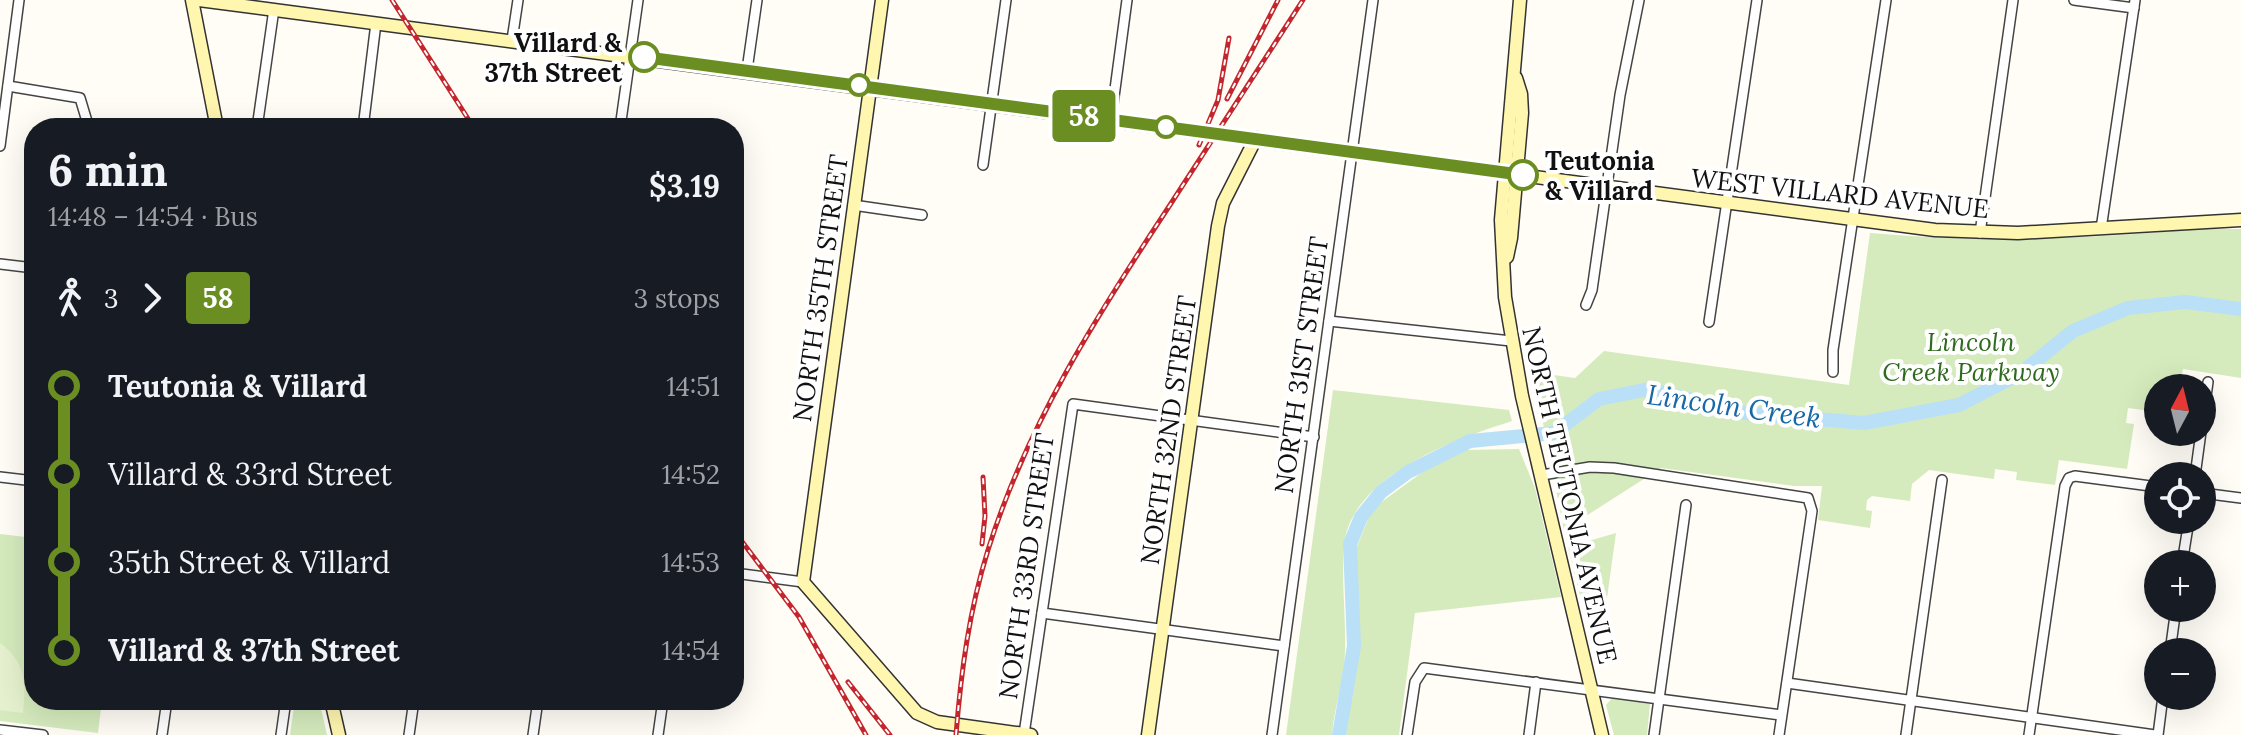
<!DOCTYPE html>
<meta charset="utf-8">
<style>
:root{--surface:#171b24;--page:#242831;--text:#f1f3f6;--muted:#9ea1a6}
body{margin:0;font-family:Lora,serif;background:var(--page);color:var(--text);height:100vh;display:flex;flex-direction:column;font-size:30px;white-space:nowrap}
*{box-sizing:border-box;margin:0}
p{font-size:26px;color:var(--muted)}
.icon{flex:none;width:44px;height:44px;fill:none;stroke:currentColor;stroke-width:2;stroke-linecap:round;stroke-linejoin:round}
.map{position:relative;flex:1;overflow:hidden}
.sheet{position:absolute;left:24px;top:118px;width:720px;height:592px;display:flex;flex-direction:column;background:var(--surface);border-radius:32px;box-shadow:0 8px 32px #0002}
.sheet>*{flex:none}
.badge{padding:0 16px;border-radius:6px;font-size:28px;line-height:52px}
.needle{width:52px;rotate:7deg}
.fabs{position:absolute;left:2144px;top:374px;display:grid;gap:16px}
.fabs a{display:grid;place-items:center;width:72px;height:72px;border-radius:50%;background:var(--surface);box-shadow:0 8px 32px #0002;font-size:40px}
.map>.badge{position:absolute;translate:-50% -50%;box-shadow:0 0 0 4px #fff}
.legs{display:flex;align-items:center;gap:12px;height:88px;padding:0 24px;font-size:26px}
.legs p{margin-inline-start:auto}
.headline{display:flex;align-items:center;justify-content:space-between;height:136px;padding:0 24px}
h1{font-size:44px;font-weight:700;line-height:60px}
ul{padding:0 24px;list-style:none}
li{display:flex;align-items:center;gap:28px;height:88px;font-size:30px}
li i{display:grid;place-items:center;width:12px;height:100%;margin:0 10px;background:currentColor}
li i::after{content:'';width:20px;height:20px;margin:-10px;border:6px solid;border-radius:50%;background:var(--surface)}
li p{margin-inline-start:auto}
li:first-child i{background:linear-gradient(#0000 50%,currentColor 0)}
li:last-child i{background:linear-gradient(currentColor 50%,#0000 0)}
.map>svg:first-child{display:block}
</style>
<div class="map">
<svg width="2241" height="735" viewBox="0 0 2241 735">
<rect width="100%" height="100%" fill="#fffdf5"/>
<g fill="#d5ebbd">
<path d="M2197 229H2241V378L2183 369 2180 388H2158V412L2128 408 2126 423 2134 424 2127 469 2059 460 2055 485 2016 480 2017 472 1995 469 1994 479 1929 470 1912 484 1910 501 1872 496 1867 500 1866 510 1872 511 1870 528 1818 520 1822 486H1794L1661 468 1564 530 1533 372 1575 378 1604 351 1849 385 1870 233C1980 243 2086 239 2197 229Z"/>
<path d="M1333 390 1509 410 1512 421C1456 439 1350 476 1344 546 1341 580 1346 616 1345 650 1345 678 1334 707 1332 735H1286Z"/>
<polygon points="1519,449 1535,488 1561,597 1415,613 1399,735 1346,735 1359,641 1356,549 1372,509 1424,471 1464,450"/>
<polygon points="1616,533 1607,598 1580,595 1568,547"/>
<polygon points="0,534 34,538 34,700 102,700 98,733 0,721"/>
<polygon points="1613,697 1650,704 1647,735 1614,735 1606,705"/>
<polygon points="295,700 319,700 327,735 290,735"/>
</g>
<path fill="#e6f2cf" d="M0 643C26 662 26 683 23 713L0 710Z"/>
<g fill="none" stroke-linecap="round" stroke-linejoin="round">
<polyline stroke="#b9e0f7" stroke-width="14" points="1339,735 1354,646 1350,544 1361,517 1381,492 1408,472 1470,441 1554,433 1599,399 1649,389 1745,413 1864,423 1959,405 2021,373 2073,331 2128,308 2185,302 2241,309"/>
<g stroke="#444" stroke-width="12">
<g id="street">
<polyline points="2074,0 2134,8"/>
<polyline points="512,40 518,0"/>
<polyline points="747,70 757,0"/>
<polyline points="8,86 80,98 89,128"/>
<polyline points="1111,119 1127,0"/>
<polyline points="257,128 274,9"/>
<polyline points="363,128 376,23"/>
<polyline points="620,128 638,0"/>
<polyline points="0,146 19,0"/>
<polyline points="983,165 1006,0"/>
<polyline points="853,205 922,215"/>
<polyline points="2101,229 2135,0"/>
<polyline points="1980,233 2013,0"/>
<polyline points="0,264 34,268"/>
<polyline points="1586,305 1592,290 1620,95 1639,0"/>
<polyline points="1329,321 1511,341"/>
<polyline points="1709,322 1757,0"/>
<polyline points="1833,372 1833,350 1886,0"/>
<polyline points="2202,425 2208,382"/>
<polyline points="1542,475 1590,467 1614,468 1808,498 1812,511 1779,735"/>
<polyline points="2195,476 2201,432"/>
<polyline points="0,477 34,481"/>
<polyline points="2202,493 2241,498"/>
<polyline points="2182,564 2189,520"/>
<polyline points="734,573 803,582"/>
<polyline points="1042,613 1284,646"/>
<polyline points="2170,652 2176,608"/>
<polyline points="1787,683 2155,735"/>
<polyline points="0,730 43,735"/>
<polyline points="1024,734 1073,404 1314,437"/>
<polyline points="162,735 167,700"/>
<polyline points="281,735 286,700"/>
<polyline points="409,735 414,700"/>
<polyline points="533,735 538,700"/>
<polyline points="658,735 663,700"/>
<polyline points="1272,735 1373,0"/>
<polyline points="1407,735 1415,682 1424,668 1781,715"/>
<polyline points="1529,735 1536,682"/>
<polyline points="1654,735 1686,505"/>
<polyline points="1906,735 1942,480"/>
<polyline points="2029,735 2065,486 2069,478 2075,476 2158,487"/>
<polyline points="2158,735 2163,696"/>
</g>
</g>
<g stroke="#333" stroke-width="15">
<g id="secondary">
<polyline points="192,0 217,128"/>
<polyline points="199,0 1935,230 2018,233 2241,220"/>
<polyline points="882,0 803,582 917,713 937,722 1031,735"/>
<polyline points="1520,0 1501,220 1505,297 1522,396 1602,735"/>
<polyline points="1507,257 1511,238 1522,113 1521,94 1516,78"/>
<polyline points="331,700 339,735"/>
<polyline points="1148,735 1218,226 1223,203 1256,138"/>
</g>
</g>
<use href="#street" stroke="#fff" stroke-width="9"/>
<use href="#secondary" stroke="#fff6b0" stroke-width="12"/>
<g stroke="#c4262e" stroke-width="5">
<g id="rail">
<polyline points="392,0 474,128"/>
<polyline points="1227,99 1278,0"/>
<polyline points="1199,145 1218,100 1229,38"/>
<polyline points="734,531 799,617 866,735"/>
<polyline points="982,544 985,516 983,477"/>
<polyline points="848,682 890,735"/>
<path d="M956 735C961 672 969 611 988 550 1027 425 1096 317 1168 208 1213 139 1258 70 1303 0"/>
</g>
</g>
<use href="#rail" stroke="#fff" stroke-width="2" stroke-dasharray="6" stroke-linecap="butt"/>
</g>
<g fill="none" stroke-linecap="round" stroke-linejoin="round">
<g stroke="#fff" stroke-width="18">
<polyline id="line-1" points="644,57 1523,175"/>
</g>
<use href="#line-1" stroke="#6b8e23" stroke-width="12"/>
</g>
<g fill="#fff" stroke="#6b8e23" stroke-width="4">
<circle cx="644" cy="57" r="14"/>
<circle cx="859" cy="85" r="10"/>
<circle cx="1166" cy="127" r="10"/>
<circle cx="1523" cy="175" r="14"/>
</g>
<g text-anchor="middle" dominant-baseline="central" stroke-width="8" stroke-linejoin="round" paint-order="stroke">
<g font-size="26" font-weight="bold" fill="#111" stroke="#fff" text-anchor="end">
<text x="622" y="42">Villard &amp;<tspan x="622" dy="30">37th Street</tspan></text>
<text x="1545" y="160" text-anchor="start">Teutonia<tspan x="1545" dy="30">&amp; Villard</tspan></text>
</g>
<g font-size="26" fill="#111" stroke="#fff">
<text transform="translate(1840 193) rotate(6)">WEST VILLARD AVENUE</text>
<text transform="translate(820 288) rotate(-82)">NORTH 35TH STREET</text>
<text transform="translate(1301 365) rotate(-82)">NORTH 31ST STREET</text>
<text transform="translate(1168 430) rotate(-82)">NORTH 32ND STREET</text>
<text transform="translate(1570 495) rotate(77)">NORTH TEUTONIA AVENUE</text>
<text transform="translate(1026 566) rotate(-82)">NORTH 33RD STREET</text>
</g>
<g font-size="26" font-style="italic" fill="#2f6b1f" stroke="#fff">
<text x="1971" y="341">Lincoln<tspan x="1971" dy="30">Creek Parkway</tspan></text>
</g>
<g font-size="28" font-style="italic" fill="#1768a6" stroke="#fff">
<text transform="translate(1734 406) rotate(8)">Lincoln Creek</text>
</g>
</g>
</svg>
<div class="fabs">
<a><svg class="needle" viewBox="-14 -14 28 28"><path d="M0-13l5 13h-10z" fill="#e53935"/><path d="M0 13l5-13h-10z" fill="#9ea1a6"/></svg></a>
<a><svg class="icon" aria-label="locate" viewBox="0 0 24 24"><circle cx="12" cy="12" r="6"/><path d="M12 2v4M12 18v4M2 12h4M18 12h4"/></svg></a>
<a>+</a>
<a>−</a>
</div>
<b class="badge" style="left:1084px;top:116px;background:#6b8e23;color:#fff">58</b>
<section class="sheet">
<div class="headline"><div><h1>6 min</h1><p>14:48 – 14:54 · Bus</p></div><b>$3.19</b></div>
<div class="legs"><svg class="icon" aria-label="walk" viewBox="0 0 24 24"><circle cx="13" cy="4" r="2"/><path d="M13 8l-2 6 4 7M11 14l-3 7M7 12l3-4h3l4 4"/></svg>3<svg class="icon" aria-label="forward" viewBox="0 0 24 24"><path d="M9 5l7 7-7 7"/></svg><b class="badge" style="background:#6b8e23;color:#fff">58</b><p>3 stops</p></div>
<ul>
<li><i style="color:#6b8e23"></i><b>Teutonia &amp; Villard</b><p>14:51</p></li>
<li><i style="color:#6b8e23"></i><span>Villard &amp; 33rd Street</span><p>14:52</p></li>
<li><i style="color:#6b8e23"></i><span>35th Street &amp; Villard</span><p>14:53</p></li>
<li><i style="color:#6b8e23"></i><b>Villard &amp; 37th Street</b><p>14:54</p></li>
</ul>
</section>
</div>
